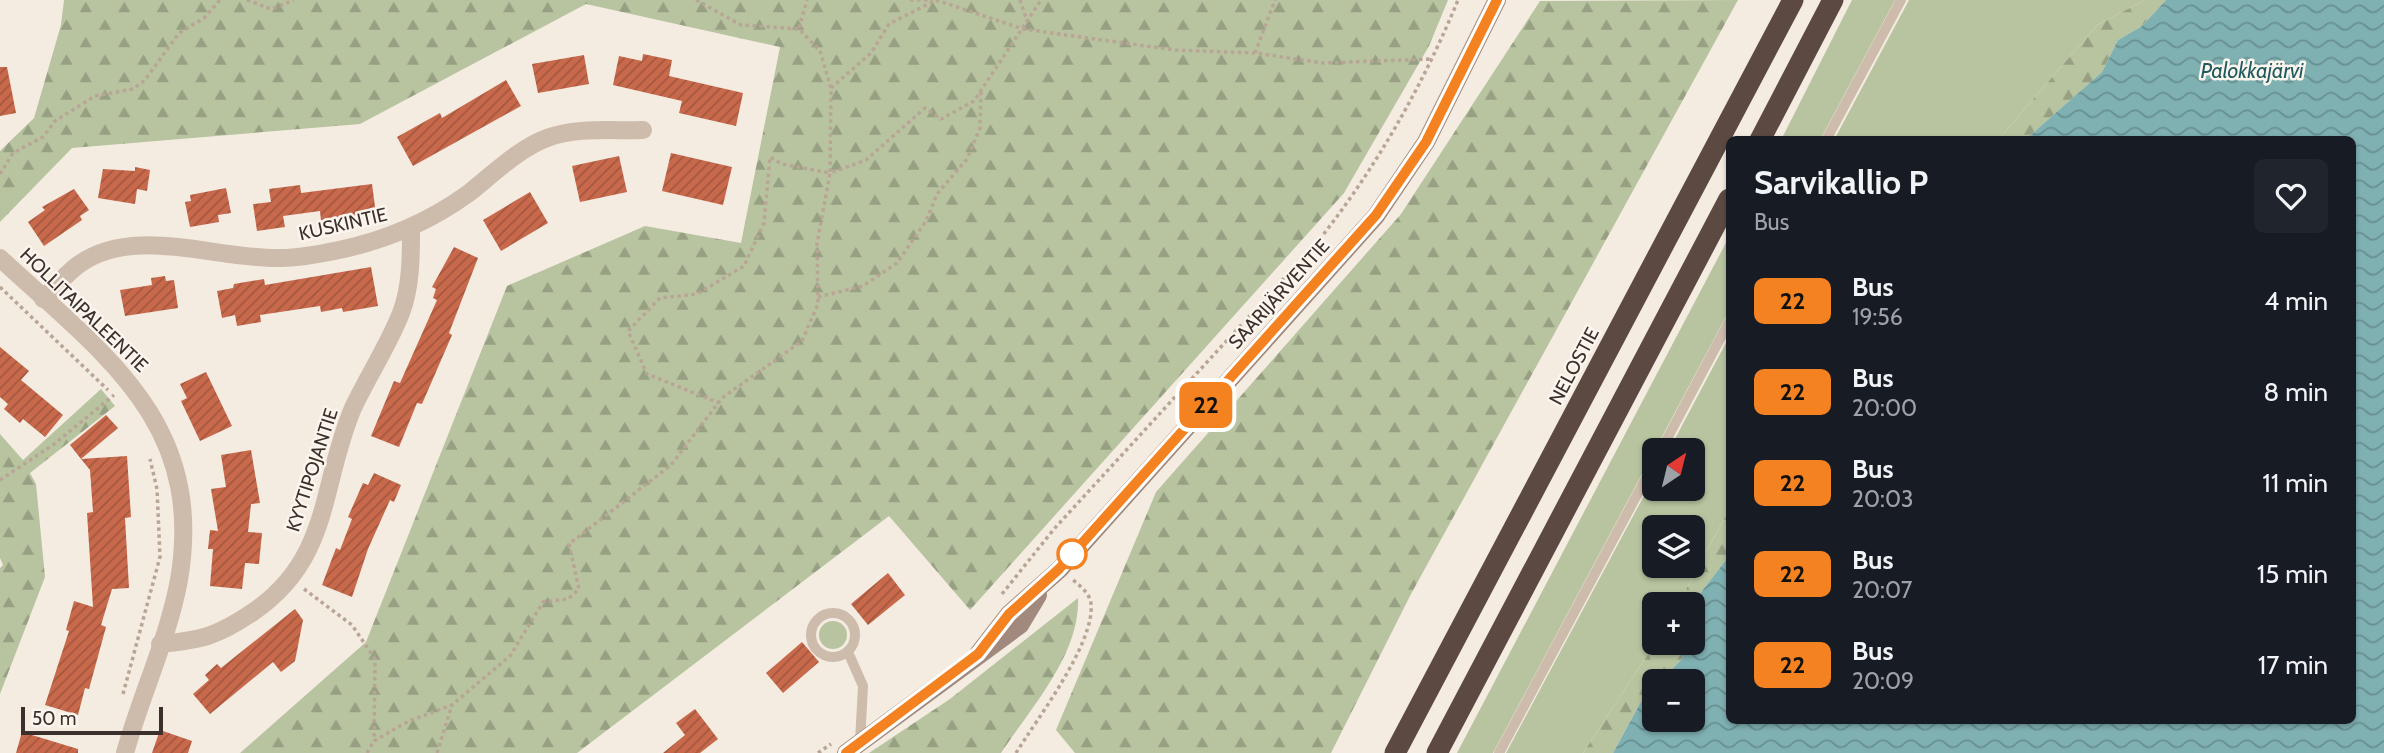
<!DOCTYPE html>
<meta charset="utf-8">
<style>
:root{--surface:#171b24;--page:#20242c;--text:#f1f3f6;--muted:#9ea1a6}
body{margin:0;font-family:Cabin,sans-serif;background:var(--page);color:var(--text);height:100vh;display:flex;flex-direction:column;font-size:26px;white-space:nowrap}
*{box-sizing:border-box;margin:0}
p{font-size:23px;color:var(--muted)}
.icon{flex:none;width:38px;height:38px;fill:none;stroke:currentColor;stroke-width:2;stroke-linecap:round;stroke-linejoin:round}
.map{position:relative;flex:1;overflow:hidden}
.drawer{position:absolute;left:1726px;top:136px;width:630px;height:588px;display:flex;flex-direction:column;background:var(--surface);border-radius:10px;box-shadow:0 2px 5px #0004}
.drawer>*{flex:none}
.badge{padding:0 14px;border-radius:10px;font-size:24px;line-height:46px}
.needle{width:46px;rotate:35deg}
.controls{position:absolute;left:1642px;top:438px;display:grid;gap:14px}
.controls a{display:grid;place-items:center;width:63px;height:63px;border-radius:10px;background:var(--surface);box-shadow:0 2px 5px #0004;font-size:35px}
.scale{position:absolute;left:21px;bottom:18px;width:142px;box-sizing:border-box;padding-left:7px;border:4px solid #3b302b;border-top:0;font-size:19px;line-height:24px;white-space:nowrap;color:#3b302b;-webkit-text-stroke:5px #fbf5ee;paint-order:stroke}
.map>.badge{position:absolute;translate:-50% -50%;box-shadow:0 0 0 4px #fff}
.round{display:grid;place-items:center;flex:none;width:74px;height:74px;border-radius:10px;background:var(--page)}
.headline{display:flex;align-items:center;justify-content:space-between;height:119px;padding:0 28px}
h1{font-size:33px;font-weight:700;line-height:52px}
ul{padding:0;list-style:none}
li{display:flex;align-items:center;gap:21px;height:91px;padding:0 28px}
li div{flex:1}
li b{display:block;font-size:26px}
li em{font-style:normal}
li .badge{min-width:77px;font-weight:700;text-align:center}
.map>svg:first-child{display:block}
</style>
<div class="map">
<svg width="2384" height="753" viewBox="0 0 2384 753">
<defs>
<pattern id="forest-firs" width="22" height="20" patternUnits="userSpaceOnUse" patternTransform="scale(1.75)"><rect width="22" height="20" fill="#b8c4a0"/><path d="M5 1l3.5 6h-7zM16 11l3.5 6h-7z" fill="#97a083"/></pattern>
<pattern id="water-waves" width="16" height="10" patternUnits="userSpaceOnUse" patternTransform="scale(1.75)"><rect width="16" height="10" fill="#7fb0b2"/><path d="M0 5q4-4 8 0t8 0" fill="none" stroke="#699091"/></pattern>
<pattern id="building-hatch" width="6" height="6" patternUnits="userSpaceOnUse" patternTransform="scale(1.75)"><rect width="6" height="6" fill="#c8694b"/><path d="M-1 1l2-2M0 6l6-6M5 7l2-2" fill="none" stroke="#a4573f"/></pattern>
</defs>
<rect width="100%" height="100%" fill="#f4ebe1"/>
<g fill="#b8c4a0" fill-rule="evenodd">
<polygon points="1852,0 1895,0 1820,140 1781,140"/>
<polygon points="1909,0 2145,0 2097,25 1998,140 1834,140"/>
<polygon points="1729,237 1729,311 1493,753 1457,753"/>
<path d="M1729 337V510L1678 604H1654L1656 642 1583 753H1506L1654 477V488H1692V450H1669ZM1654 527H1692V565H1654Z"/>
<circle cx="833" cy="635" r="14"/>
</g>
<g fill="url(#forest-firs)">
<polygon points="64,0 1448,0 1429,46 1344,193 970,610 889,516 577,753 240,753 366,642 507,286 645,226 741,243 780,47 586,4 360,124 72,148 0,222 0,151 34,118 61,25"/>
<polygon points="1738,0 1411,594 1331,753 1075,753 1056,730 1156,492 1401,214 1540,1"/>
<polygon points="2145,0 2166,0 2142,26 2118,40 2102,72 2025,140 1998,140 2097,25"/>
<polygon points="101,389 115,406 30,473 36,484 45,577 0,694 0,568 3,565 0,558 0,434 23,460"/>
<polygon points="1729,510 1729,556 1692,604 1678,604"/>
<path d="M1078 598C1080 655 1031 707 1001 753H869L950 699Z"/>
<polygon points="1656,642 1675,642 1683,658 1660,681 1654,681 1654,687 1643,698 1613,753 1583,753"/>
</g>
<polygon fill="url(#water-waves)" points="2166,0 2384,0 2384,753 1613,753 1643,698 1654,687 1654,719 1692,719 1692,681 1660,681 1683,658 1675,642 1692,642 1692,604 1729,556 1729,721 2352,721 2352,140 2025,140 2102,72 2118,40 2142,26"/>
<g fill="url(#building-hatch)">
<polygon points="643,54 672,60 669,76 743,93 736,126 679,113 682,101 613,85 619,56 642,61"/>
<polygon points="584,55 589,84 538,93 532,64"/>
<polygon points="0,67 7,67 16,113 0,116"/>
<polygon points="506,80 521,106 413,166 397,137 440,113 442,118"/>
<polygon points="671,153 732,167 723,205 662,191"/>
<polygon points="619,156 627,192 580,202 572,166"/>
<polygon points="135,167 150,170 147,191 137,189 135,204 98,198 103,169 135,171"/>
<polygon points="372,184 376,214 321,221 320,211 283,216 285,227 257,231 253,204 271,202 269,189 300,185 301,193"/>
<polygon points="226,188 231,213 218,215 219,222 190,227 185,202 191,201 190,195"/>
<polygon points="74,189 89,210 80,216 82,220 44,246 28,222 45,210 42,207"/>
<polygon points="530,192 548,223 501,251 483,220"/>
<polygon points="454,247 478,258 449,333 452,335 422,404 417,403 399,447 371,436 394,381 400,383 437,300 433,298 436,289 432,287"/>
<polygon points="371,267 378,306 343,312 342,308 321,312 320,306 260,315 261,322 237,326 235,315 222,318 217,291 233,288 234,284 264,279 265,285"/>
<polygon points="165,276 166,281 174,280 178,308 125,316 120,290 152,285 151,278"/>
<polygon points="0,347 29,371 21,380 63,415 45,437 23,419 20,423 4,409 8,404 0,397"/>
<polygon points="206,372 232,426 200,441 181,401 187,398 180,384"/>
<polygon points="106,415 118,428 81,459 70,445"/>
<polygon points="251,450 260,503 251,504 248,532 262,533 259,564 245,563 242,589 210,586 213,549 208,549 210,530 218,531 211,489 226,487 221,455"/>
<polygon points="127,456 131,517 125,518 129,588 112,589 101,625 106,627 89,689 85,688 78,715 45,705 69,631 66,630 74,601 93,607 87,513 93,512 90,470 81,459"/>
<polygon points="374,473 401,485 394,502 390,500 368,549 352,597 322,585 336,548 340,550 352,519 348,517 363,483 368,485"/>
<polygon points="888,573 905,595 868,625 851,604"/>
<polygon points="295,609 303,620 295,661 281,672 273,662 210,714 193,694 209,680 205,675 217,664 221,668"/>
<polygon points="802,642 819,662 783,693 766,673"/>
<polygon points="695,709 718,739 700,753 663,753 685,735 676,723"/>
<polygon points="160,730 192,741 188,753 152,753"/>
<polygon points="22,732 78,749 78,753 16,753"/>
</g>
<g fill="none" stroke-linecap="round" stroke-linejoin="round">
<g stroke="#b9a596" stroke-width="3.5" stroke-dasharray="3.5 3.5" stroke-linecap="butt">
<polyline points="247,0 271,9 294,0"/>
<polyline points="696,0 741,25 799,29 820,51 831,88 830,173 782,164 770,157 764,223 744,266 697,294 660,298 628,331 647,374 719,403"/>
<polyline points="910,0 933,0"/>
<polyline points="936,0 1023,29 1175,50 1255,53 1323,63 1430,59"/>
<polyline points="1020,0 1027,21"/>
<polyline points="799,28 807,0"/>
<polyline points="1255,53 1275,0"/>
<polyline points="831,88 871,53 889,24 936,0"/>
<polyline points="0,174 13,153 43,137 55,121 95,96 133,89 145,80 179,33 204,18 220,0"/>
<polyline points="0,287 108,390"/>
<polyline points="818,297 863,286 897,263 926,221 937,194 967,159 980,128 981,92"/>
<polyline points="0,480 53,445 114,395"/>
<polyline points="304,589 352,625 375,659 374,741"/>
<path d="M1002 594 1054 529 1319 240C1376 168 1423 85 1458 0"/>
<polyline points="123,694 160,557 157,489 150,459"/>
<polyline points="367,753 374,741 409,721 452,705 510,656 543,602 568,599 579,589 569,544 671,465 722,398 802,341 818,304 817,244 830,173 866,160 925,108 941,119 974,101 1041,0"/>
<polyline points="437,753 452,705"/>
<polyline points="818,753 831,744"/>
<path d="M1016 753C1037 719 1095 643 1091 604 1090 593 1080 586 1072 579"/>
</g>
<g stroke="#cdbbac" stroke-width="10">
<polyline points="1826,140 1901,0"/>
<polyline points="1661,450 1729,322"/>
<circle cx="833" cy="635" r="22"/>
<polyline points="848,652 863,686 860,742"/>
<polyline points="1499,753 1654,463"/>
</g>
<g stroke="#cdbbac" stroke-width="18">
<path d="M0 258C102 353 206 421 179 580 168 639 141 695 125 753"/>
<path d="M43 299C54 288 65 275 78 265 133 224 217 260 281 258 300 258 320 254 339 250 387 240 429 222 469 193 493 174 518 149 547 138 576 127 612 131 643 130"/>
<path d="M160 644C202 640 218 636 253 612 332 558 320 485 353 408 368 376 388 346 401 313 411 287 411 257 411 229"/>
</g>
<g stroke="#a18a7d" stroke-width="18">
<polyline points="978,654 1009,614 1060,569 1376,216 1426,142 1497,0"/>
<polyline points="846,753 1020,625 1038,595"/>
</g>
<g stroke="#5c4a42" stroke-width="21">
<polyline points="1760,140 1833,0"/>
<polyline points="1395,753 1793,0"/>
<polyline points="1437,753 1729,199"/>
</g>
</g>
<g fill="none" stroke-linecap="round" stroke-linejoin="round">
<g stroke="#fff" stroke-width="16">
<polyline id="line" points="846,753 978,654 1009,614 1059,569 1376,215 1426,142 1497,0"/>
</g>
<use href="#line" stroke="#f58220" stroke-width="10"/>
</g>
<circle fill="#fff" stroke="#f58220" stroke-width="3.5" cx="1072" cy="554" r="14"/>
<g text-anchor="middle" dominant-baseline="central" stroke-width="5" stroke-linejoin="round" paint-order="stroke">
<g font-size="19" fill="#3b302b" stroke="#fbf5ee">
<text transform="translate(343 224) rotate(-13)">KUSKINTIE</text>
<text transform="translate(1279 294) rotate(-48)">SAARIJÄRVENTIE</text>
<text transform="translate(84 310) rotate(44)">HOLLITAIPALEENTIE</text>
<text transform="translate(1574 366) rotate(-62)">NELOSTIE</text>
<text transform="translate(312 470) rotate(-72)">KYYTIPOJANTIE</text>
</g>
<g font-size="21" font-style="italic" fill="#1f5a5e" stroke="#fbf5ee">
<text x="2252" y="70">Palokkajärvi</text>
</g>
</g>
</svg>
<div class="controls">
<a><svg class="needle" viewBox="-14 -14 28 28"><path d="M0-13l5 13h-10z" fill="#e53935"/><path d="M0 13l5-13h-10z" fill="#9ea1a6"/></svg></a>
<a><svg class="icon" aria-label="layers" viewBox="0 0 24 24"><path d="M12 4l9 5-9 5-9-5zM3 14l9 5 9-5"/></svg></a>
<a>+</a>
<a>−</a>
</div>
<div class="scale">50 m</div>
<b class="badge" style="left:1206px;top:405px;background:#f58220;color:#111">22</b>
<section class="drawer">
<div class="headline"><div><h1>Sarvikallio P</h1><p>Bus</p></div><a class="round"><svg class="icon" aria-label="heart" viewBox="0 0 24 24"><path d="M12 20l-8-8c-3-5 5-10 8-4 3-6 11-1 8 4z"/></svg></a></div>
<ul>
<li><span class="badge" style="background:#f58220;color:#111">22</span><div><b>Bus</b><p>19:56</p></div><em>4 min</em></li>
<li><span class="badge" style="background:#f58220;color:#111">22</span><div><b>Bus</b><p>20:00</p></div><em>8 min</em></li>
<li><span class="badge" style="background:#f58220;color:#111">22</span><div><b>Bus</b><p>20:03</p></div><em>11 min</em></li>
<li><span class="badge" style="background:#f58220;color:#111">22</span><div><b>Bus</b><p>20:07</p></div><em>15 min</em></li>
<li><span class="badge" style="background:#f58220;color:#111">22</span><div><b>Bus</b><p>20:09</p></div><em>17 min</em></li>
</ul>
</section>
</div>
